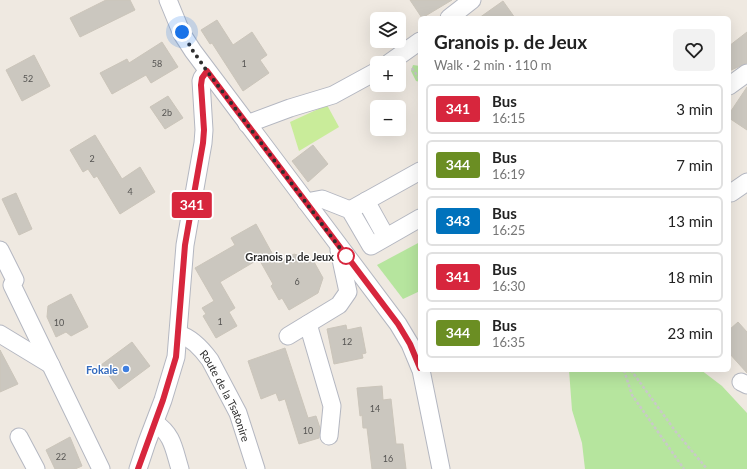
<!DOCTYPE html>
<meta charset="utf-8">
<style>
:root{--surface:#fff;--page:#f2f2f2;--text:#222;--muted:#767676;--line:#e0e0e0}
body{margin:0;font-family:Lato,sans-serif;background:var(--page);color:var(--text);height:100vh;display:flex;flex-direction:column;font-size:15px;white-space:nowrap}
*{box-sizing:border-box;margin:0}
p{font-size:13px;color:var(--muted)}
.icon{flex:none;width:22px;height:22px;fill:none;stroke:currentColor;stroke-width:2;stroke-linecap:round;stroke-linejoin:round}
.map{position:relative;flex:1;overflow:hidden}
.side{position:absolute;left:418px;top:16px;width:313px;height:356px;display:flex;flex-direction:column;background:var(--surface);border-radius:6px;box-shadow:0 4px 16px #0002}
.side>*{flex:none}
.badge{padding:0 8px;border-radius:3px;font-size:14px;line-height:26px}
.controls{position:absolute;left:370px;top:12px;display:grid;gap:8px}
.controls a{display:grid;place-items:center;width:36px;height:36px;border-radius:6px;background:var(--surface);box-shadow:0 4px 16px #0002;font-size:20px}
.you{position:absolute;width:20px;height:20px;margin:-10px;border:3px solid #fff;border-radius:50%;background:#1a73e8;box-shadow:0 0 0 6px #1a73e833}
.map>.badge{position:absolute;translate:-50% -50%;box-shadow:0 0 0 2px #fff}
.round{display:grid;place-items:center;flex:none;width:42px;height:42px;border-radius:6px;background:var(--page)}
.headline{display:flex;align-items:center;justify-content:space-between;height:68px;padding:0 16px}
h1{font-size:19px;font-weight:700;line-height:30px}
ul{padding:0;list-style:none}
li{display:flex;align-items:center;gap:12px;height:50px;margin:0 8px 6px;padding:0 8px;border:2px solid var(--line);border-radius:6px}
li div{flex:1}
li b{display:block;font-size:15px}
li em{font-style:normal}
li .badge{min-width:44px;font-weight:700;text-align:center}
.map>svg:first-child{display:block}
</style>
<div class="map">
<svg width="747" height="469" viewBox="0 0 747 469">
<rect width="100%" height="100%" fill="#efe9e1"/>
<g fill="#b6e59e">
<polygon points="413,65 420,66 420,82 416,81 411,71"/>
<polygon points="420,242 420,291 403,299 377,265"/>
<polygon points="569,370 701,370 722,386 747,413 747,469 585,469 582,443 572,410"/>
</g>
<polygon fill="#c9ec9a" points="327,105 339,127 299,151 290,122"/>
<g fill="#cbc7bf" stroke="#cbc5ba">
<polygon points="106,0 130,0 135,10 80,37 70,18"/>
<polygon points="410,0 452,0 422,18"/>
<polygon points="503,1 515,18 479,18"/>
<polygon points="217,20 233,45 252,32 267,55 260,60 269,73 243,91 212,43 210,44 201,30"/>
<polygon points="747,32 747,63 729,71 729,46"/>
<polygon points="162,42 178,67 151,83 146,75 112,94 100,73 127,59 129,63"/>
<polygon points="34,55 50,86 22,101 6,70"/>
<polygon points="747,87 747,130 729,118 729,114"/>
<polygon points="168,96 183,118 165,129 150,107"/>
<polygon points="95,135 122,179 140,167 155,192 120,214 97,176 94,178 88,169 83,172 70,150"/>
<polygon points="313,145 328,164 308,182 292,161"/>
<polygon points="16,193 32,229 19,235 2,199"/>
<polygon points="256,224 278,264 294,254 313,260 323,278 318,293 289,310 282,298 279,300 271,286 273,284 259,259 220,282 235,308 229,312 237,326 216,338 203,316 206,314 202,308 214,301 195,268 235,245 231,238"/>
<polygon points="71,294 88,327 71,336 66,332 56,337 47,317 48,306"/>
<polygon points="738,322 747,332 747,373 729,353 729,330"/>
<polygon points="346,325 347,330 361,327 366,353 362,354 363,358 334,364 327,329"/>
<polygon points="132,342 150,366 119,389 101,365"/>
<polygon points="285,348 308,418 316,416 320,428 319,438 299,444 285,399 279,401 276,393 261,399 248,361"/>
<polygon points="0,350 18,384 0,392"/>
<polygon points="382,386 383,400 391,399 396,444 403,444 406,469 372,469 367,428 363,428 362,415 360,416 357,388"/>
<polygon points="70,437 82,466 75,469 55,469 46,450"/>
</g>
<g fill="none" stroke-linecap="round" stroke-linejoin="round">
<g stroke="#b4b7c1" stroke-width="19">
<g id="minor">
<polyline points="168,0 182,34 193,51 398,324 410,344 420,368"/>
<polyline points="449,18 472,0"/>
<polyline points="389,63 420,41"/>
<polyline points="729,86 747,73"/>
<polyline points="247,124 290,108 333,95 377,71"/>
<polyline points="731,193 747,182"/>
<polyline points="366,201 386,237"/>
<polyline points="306,202 322,199 350,210 371,246 420,218"/>
<polyline points="350,210 420,171"/>
<polyline points="0,250 15,280 12,285 101,469"/>
<polyline points="308,324 332,406 329,436"/>
<polyline points="0,334 51,365"/>
<path id="s1" d="M179 334C192 338 202 349 210 360L238 413 256 469"/>
<polyline points="288,336 339,305 348,292 339,250"/>
<polyline points="421,370 441,469"/>
<polyline points="741,382 747,385"/>
<path d="M155 423C173 434 174 450 180 469"/>
<polyline points="19,437 36,469"/>
<polyline points="138,469 147,442 163,400 176,357 185,245 203,143 204,130 201,81 202,78 207,71"/>
</g>
</g>
<g stroke="#c9c9c9" stroke-width="2.5" stroke-dasharray="3 2" stroke-linecap="butt">
<polyline points="412,68 420,80"/>
<polyline points="624,370 632,395 684,469"/>
<polyline points="631,370 676,432 707,469"/>
</g>
<use href="#minor" stroke="#fff" stroke-width="17"/>
</g>
<g fill="none" stroke-linecap="round" stroke-linejoin="round">
<g stroke="#fff" stroke-width="9">
<polyline id="line" points="138,469 163,400 176,357 185,245 203,143 204,130 201,85 202,78 207,71 398,324 410,344 420,368"/>
</g>
<use href="#line" stroke="#d7263d" stroke-width="6"/>
<polyline stroke="#2e2e2e" stroke-width="4" stroke-dasharray="0 7.2" points="182,32 193,51 207,71 346,256"/>
</g>
<circle fill="#fff" stroke="#d7263d" stroke-width="2" cx="346" cy="256" r="8"/>
<circle fill="#3f7fe0" stroke="#fff" stroke-width="1.5" cx="126" cy="369" r="4"/>
<g text-anchor="middle" dominant-baseline="central" stroke-width="3" stroke-linejoin="round" paint-order="stroke">
<g font-size="9" fill="#555452">
<text x="157" y="63">58</text>
<text x="244" y="63">1</text>
<text x="28" y="78">52</text>
<text x="167" y="112">2b</text>
<text x="92" y="158">2</text>
<text x="130" y="191">4</text>
<text x="297" y="281">6</text>
<text x="220" y="321">1</text>
<text x="59" y="322">10</text>
<text x="347" y="341">12</text>
<text x="375" y="408">14</text>
<text x="308" y="430">10</text>
<text x="61" y="456">22</text>
<text x="388" y="458">16</text>
</g>
<g font-size="11" font-weight="bold" fill="#2e2e2e" stroke="#fff" text-anchor="end">
<text x="334" y="256">Granois p. de Jeux</text>
</g>
<g font-size="11" font-weight="bold" fill="#366cbe" stroke="#fff" text-anchor="end">
<text x="118" y="369">Fokale</text>
</g>
<g font-size="11" fill="#2e2e2e" stroke="#fff">
<text stroke="none"><textPath href="#s1" startOffset="80">Route de la Tsatonire</textPath></text>
</g>
</g>
</svg>
<div class="controls">
<a><svg class="icon" aria-label="layers" viewBox="0 0 24 24"><path d="M12 4l9 5-9 5-9-5zM3 14l9 5 9-5"/></svg></a>
<a>+</a>
<a>−</a>
</div>
<div class="you" style="left:182px;top:32px"></div>
<b class="badge" style="left:192px;top:205px;background:#d7263d;color:#fff">341</b>
<section class="side">
<div class="headline"><div><h1>Granois p. de Jeux</h1><p>Walk · 2 min · 110 m</p></div><a class="round"><svg class="icon" aria-label="heart" viewBox="0 0 24 24"><path d="M12 20l-8-8c-3-5 5-10 8-4 3-6 11-1 8 4z"/></svg></a></div>
<ul>
<li><span class="badge" style="background:#d7263d;color:#fff">341</span><div><b>Bus</b><p>16:15</p></div><em>3 min</em></li>
<li><span class="badge" style="background:#6b8e23;color:#fff">344</span><div><b>Bus</b><p>16:19</p></div><em>7 min</em></li>
<li><span class="badge" style="background:#0072bc;color:#fff">343</span><div><b>Bus</b><p>16:25</p></div><em>13 min</em></li>
<li><span class="badge" style="background:#d7263d;color:#fff">341</span><div><b>Bus</b><p>16:30</p></div><em>18 min</em></li>
<li><span class="badge" style="background:#6b8e23;color:#fff">344</span><div><b>Bus</b><p>16:35</p></div><em>23 min</em></li>
</ul>
</section>
</div>
